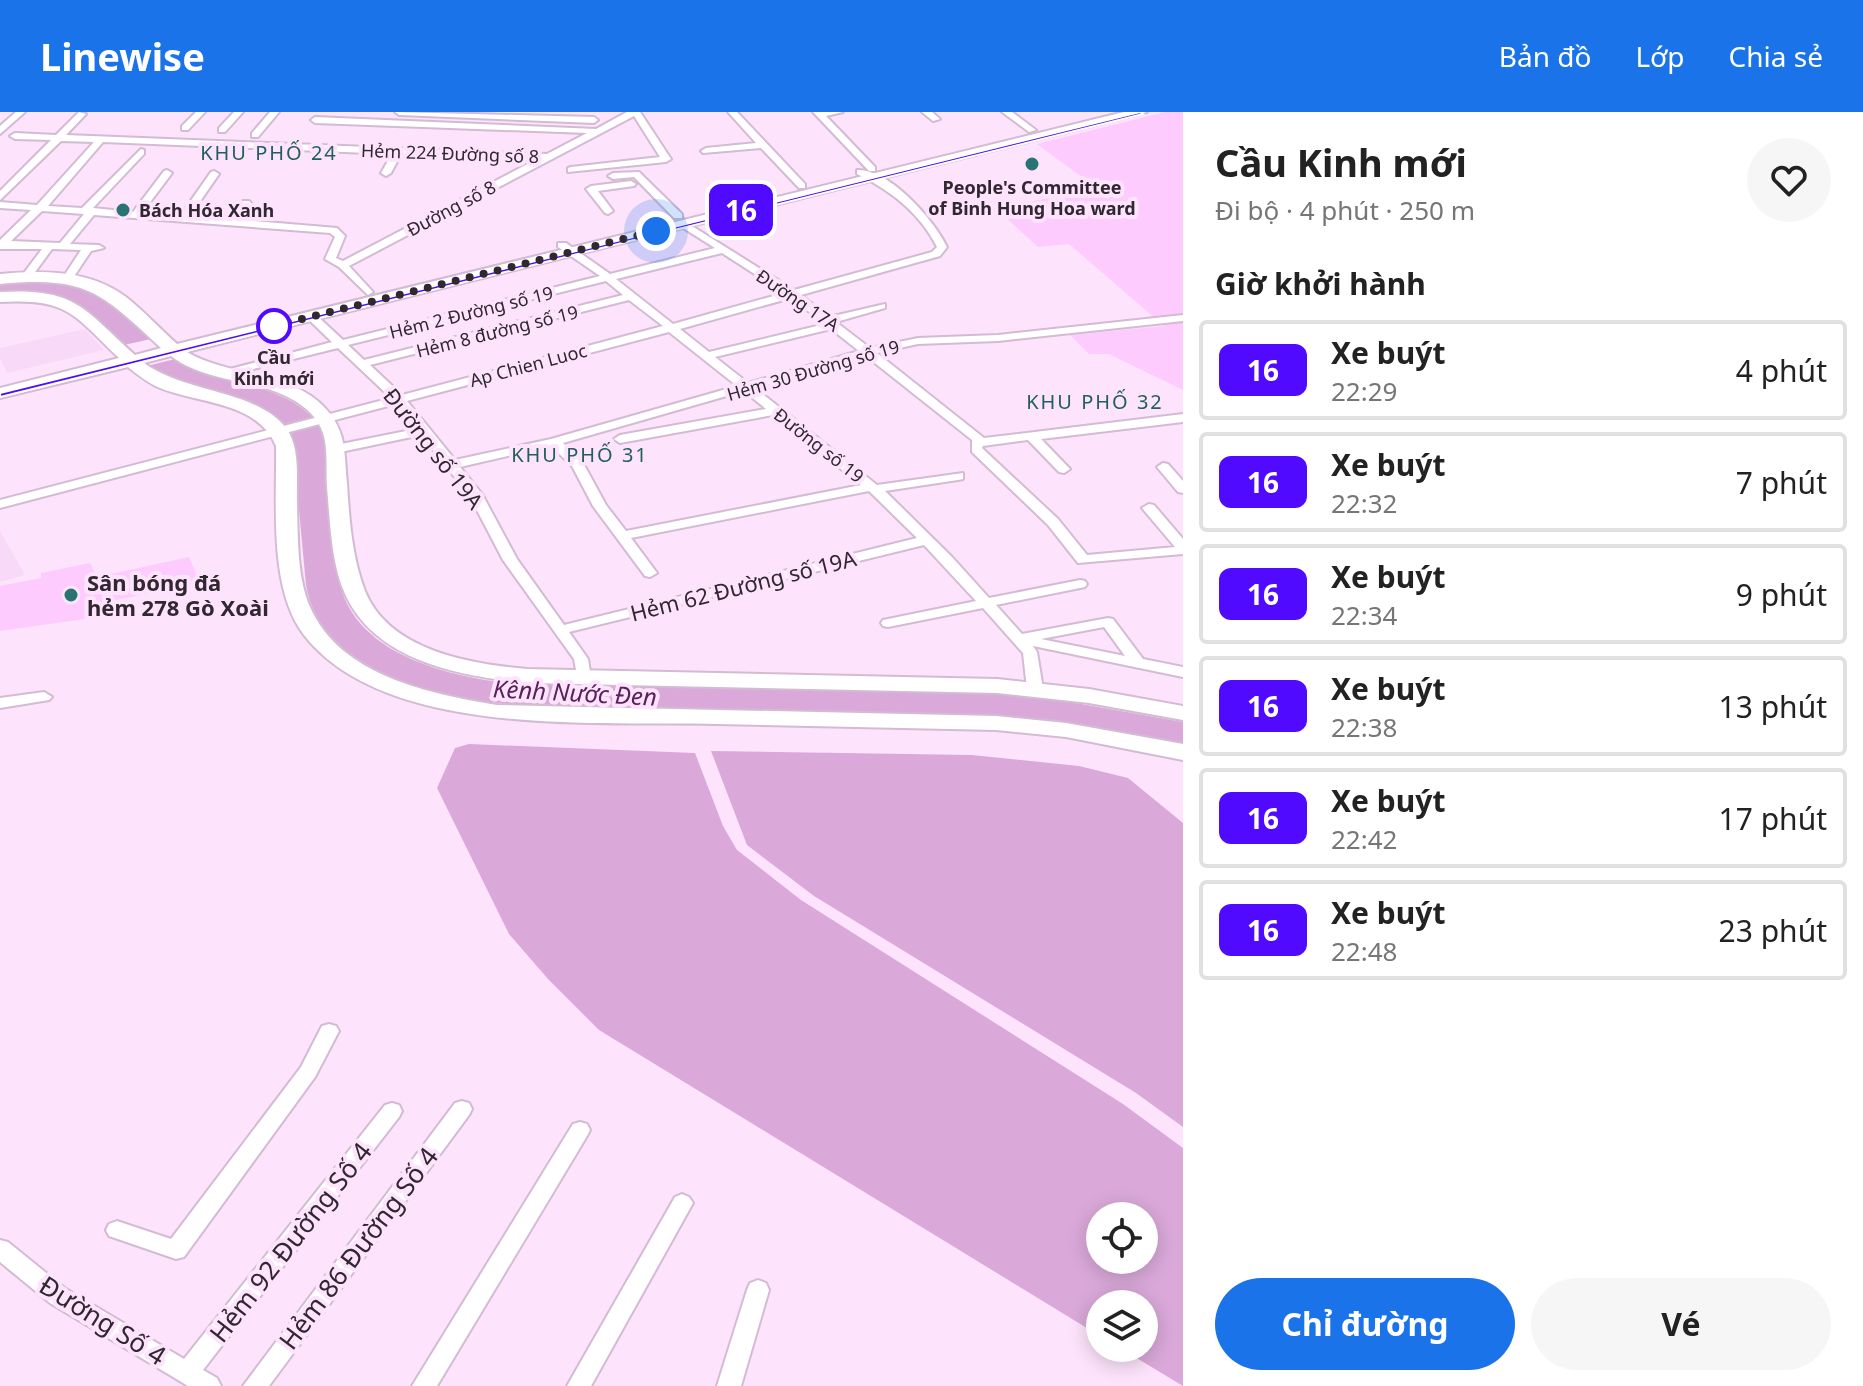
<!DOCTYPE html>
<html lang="vi">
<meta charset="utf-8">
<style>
:root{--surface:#fff;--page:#f6f6f6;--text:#222;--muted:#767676;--line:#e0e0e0;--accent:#1a73e8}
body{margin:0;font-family:"Noto Sans",sans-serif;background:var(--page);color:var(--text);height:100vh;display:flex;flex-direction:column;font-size:30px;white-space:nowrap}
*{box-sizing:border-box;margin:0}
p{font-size:26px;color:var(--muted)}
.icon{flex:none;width:44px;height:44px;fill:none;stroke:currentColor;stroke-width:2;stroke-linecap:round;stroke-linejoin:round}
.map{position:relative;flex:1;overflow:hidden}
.drawer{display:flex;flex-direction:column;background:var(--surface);width:680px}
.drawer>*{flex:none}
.badge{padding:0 16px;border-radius:12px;font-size:28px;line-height:52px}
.buttons{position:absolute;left:1086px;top:1090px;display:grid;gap:16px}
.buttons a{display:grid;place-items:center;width:72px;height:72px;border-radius:50%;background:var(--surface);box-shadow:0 4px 20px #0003;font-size:40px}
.you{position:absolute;width:40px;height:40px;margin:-20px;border:6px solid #fff;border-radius:50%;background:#1a73e8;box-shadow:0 0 0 12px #1a73e833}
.map>.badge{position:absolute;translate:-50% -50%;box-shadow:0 0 0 4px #fff}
h2{padding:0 32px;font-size:30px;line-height:72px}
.round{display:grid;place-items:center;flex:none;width:84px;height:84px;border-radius:42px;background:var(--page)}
.head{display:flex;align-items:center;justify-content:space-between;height:136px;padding:0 32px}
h1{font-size:38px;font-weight:700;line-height:60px}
.cta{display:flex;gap:16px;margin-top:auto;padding:16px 32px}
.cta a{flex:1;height:92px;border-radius:48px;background:var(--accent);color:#fff;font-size:32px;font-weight:700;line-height:92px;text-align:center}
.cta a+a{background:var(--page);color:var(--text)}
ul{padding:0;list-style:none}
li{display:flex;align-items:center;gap:24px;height:100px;margin:0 16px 12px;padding:0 16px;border:4px solid var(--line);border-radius:8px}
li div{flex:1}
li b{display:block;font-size:30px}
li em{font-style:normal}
li .badge{min-width:88px;font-weight:700;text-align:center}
header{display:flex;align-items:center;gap:48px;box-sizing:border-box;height:112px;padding:0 40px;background:var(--accent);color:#fff}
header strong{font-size:38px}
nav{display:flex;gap:44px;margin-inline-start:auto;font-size:28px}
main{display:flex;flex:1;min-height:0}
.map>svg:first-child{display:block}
</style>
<header>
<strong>Linewise</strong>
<nav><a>Bản đồ</a><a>Lớp</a><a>Chia sẻ</a></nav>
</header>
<main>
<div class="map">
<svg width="1183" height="1274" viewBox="0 0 1183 1274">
<rect width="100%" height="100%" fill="#fde4fc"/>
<g fill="#f8d9f7">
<polygon points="85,217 104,238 7,261 0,246 0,236"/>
<polygon points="0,419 25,463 0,470"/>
</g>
<g fill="#fdcbfd">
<polygon points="1165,0 1183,0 1183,278 1109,242 1089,242 1070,223 1164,214 1069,132 1038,135 995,96 1098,77 1037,32"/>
<polygon points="189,445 200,471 91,493 92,506 0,519 0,474 41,466 41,461 90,451 97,465"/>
</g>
<g fill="#daa9da" fill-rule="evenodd">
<path d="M16 170 65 171 103 185 151 227 124 233C74 189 71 176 0 181V171Z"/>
<path d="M175 247C220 276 288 268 321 316 332 332 327 358 329 376 332 406 334 458 344 485 369 547 457 566 516 572L969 580 1053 587 1183 610V632L1071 611 984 603 515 593C442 586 320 561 306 473L292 323 275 304 259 294 175 269 147 254Z"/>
<path d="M469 632 695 641 723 714 737 738 801 788 1123 992 1183 1036V1274L1120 1236H1144V1192H1100V1224L599 918 548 867 509 822 437 676 455 636ZM1144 1104V1148H1100V1104Z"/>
<polygon points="711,639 972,643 1079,654 1128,666 1183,711 1183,1015 1136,981 814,784 747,733"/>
</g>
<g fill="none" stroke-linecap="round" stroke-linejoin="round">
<g stroke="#d3bbd3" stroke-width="4">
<g id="street">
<polygon points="16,0 25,0 0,22 0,14"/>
<path d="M79 0 86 2 66 23 547 42 587 21 315 11 311 8 315 5 596 17 627 0H640L671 47 666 50 568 60V56L571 55 660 45 634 4 349 154 373 180 368 183 339 155 325 147 335 125 330 121 94 103 70 132 99 133 104 136 91 139 71 169 62 167 81 138 52 137 30 167H22L21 165 42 137H0V128L31 98 0 96V90L37 93 94 30 61 29 0 88V79L51 28 15 27 10 24 15 21 56 23ZM103 30 392 42 381 61 386 64 391 61 401 42 537 47 343 149 336 146 345 124 337 116 241 108 251 91 249 89H243L232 107 190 104 219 62 214 59 211 60 180 104 142 101 172 61 167 58 164 59 133 100 93 96 144 42V38L141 37 82 96 48 94ZM42 99 84 102 60 131 11 129Z"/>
<polygon points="196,0 205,0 188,18 182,18 182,14"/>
<polygon points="234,0 243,0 225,20 219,20 219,16"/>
<polygon points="270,0 279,0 258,25 252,25 252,21"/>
<polygon points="395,0 594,5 598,8 594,11 399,3"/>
<polygon points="728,0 737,0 805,72 805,76 799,76 761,36 703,41 701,39 706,36 756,31"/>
<polygon points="813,0 843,0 826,4 875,55 875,59 869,59"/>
<polygon points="922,0 932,0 940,7 933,9"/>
<polygon points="1002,0 1012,0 1036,18 1029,20"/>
<path d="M857 58C890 57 934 108 947 135L940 144 801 183 829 205 885 192V196L836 210 870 236 918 226 998 223 1183 203V209L998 229 918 232 877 241 984 326 1183 302V310L1041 327 1070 357 1064 361 1059 360 1028 328 983 334 982 336 1058 407 1087 443 1175 435 1142 396 1149 392 1154 393 1183 427V442L1078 451 1048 413 972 340V328L866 244 755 276 877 373 963 361V367L958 368 885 379 952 445 989 486 1080 468 1085 469 1087 472 1085 475 996 493 1022 522 1108 506 1113 507 1143 547 1183 555V565L1033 534 1037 540 1043 577 1035 582 1027 577 1023 541 983 496 888 515 883 514 881 511 883 508 976 489 924 433 569 520 588 547 591 566 588 569H578L574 547 503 448 469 383 421 323 336 341 330 337 336 333 416 317 396 292 0 396V388L391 286 338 236 221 265 215 261 332 230 307 206V202H315L343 228 600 164 558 135V131H566L610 162 715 136 680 114 679 112 684 109 794 178 932 140 937 135C920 101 890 78 857 62ZM722 141 784 181 673 212 616 167ZM606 169 623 183 364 248 348 233ZM791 186 825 212 709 240 680 217ZM629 188 663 214 402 283 370 253ZM831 217 859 239 748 271 715 245ZM669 220 737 274 551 327 455 348 407 289ZM744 279 766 297 620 323 614 327 620 331 773 303 861 373 626 419 606 393 582 349 563 331ZM551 334 572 354 593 394 645 464 650 465 657 461 631 426 869 379 917 426 564 513 517 447 482 382 460 355ZM1104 515 1125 544 1041 527Z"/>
<polygon points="639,60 682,102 682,106 674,106 634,65 613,67 608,64 613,61"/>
<polygon points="631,69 636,72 634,74 598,79 613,99 608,102 605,101 586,77 591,74"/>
<polygon points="1163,351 1168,352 1183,369 1183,381 1178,380 1157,355"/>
<polygon points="44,580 52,585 49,588 0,596 0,586"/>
<polygon points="329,912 336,914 339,919 315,965 184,1145 176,1147 109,1124 106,1118 109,1112 117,1109 171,1127 301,955 322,914"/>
<polygon points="462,989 469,991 472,997 469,1003 269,1274 243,1274 455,991"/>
<polygon points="392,991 399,993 402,999 399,1005 203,1258 217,1266 221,1274 188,1274 50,1191 0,1150 0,1128 8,1130 66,1177 184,1247 385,993"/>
<polygon points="580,1010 587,1012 590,1018 587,1024 437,1274 412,1274 573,1012"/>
<polygon points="682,1082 689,1085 693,1091 591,1274 567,1274 675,1085"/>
<polygon points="758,1168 766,1171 769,1178 741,1274 717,1274 747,1178 750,1171"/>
</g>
</g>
<g stroke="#d3bbd3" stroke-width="4">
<path id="secondary" d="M1124 0H1147L187 240C229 265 293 259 326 297 347 320 344 342 347 371 349 405 352 446 365 479 389 539 471 552 527 557L997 567 1089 577 1183 594V608L1089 591 997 581 527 571C461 564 376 550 345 482 331 451 330 408 327 375 325 350 331 325 314 305 279 264 212 276 171 244L144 251C185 281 257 278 286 316 301 336 296 369 297 393 298 426 297 465 310 495 340 564 431 582 497 593L996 604 1066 611 1183 632V648L1066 625 996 618C903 616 810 614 717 612 598 609 385 627 304 523 268 476 277 390 276 334 257 289 199 292 160 276 148 271 138 263 128 255L0 286V276L119 246C73 202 68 186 0 190V180C76 176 83 196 135 243L161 236C100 180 87 164 0 172V162C44 158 90 158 126 185 144 199 160 217 177 232Z"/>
</g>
<use href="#street" fill="#fff" fill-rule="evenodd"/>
<use href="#secondary" fill="#fff" fill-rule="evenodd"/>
</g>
<polygon fill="#4f0aff" stroke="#fff" stroke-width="2" points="1140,0 1143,2 0,285 0,281"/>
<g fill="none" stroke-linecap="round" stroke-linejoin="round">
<polyline stroke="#312731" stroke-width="8" stroke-dasharray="0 14.4" points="274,214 656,119"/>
</g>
<g fill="#297374" stroke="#fde4fc" stroke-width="3">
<circle cx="1032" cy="52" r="8"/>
<circle cx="123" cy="98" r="8"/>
<circle cx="71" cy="483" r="8"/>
</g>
<circle fill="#fff" stroke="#4f0aff" stroke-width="4" cx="274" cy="214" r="16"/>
<g text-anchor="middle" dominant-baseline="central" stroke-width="8" stroke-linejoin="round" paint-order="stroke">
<g font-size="18" fill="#312731" stroke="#fde4fc">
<text transform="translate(450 41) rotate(2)">Hẻm 224 Đường số 8</text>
<text transform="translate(451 96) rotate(-28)">Đường số 8</text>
<text transform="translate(798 188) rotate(34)">Đường 17A</text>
<text transform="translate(471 200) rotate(-14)">Hẻm 2 Đường số 19</text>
<text transform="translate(497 219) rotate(-14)">Hẻm 8 đường số 19</text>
<text transform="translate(528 253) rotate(-15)">Ap Chien Luoc</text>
<text transform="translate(813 258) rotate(-16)">Hẻm 30 Đường số 19</text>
<text transform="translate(819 333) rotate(38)">Đường số 19</text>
</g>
<g font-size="18" font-weight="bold" fill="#312731" stroke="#fde4fc">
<text x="1032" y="75">People's Committee<tspan x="1032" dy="21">of Binh Hung Hoa ward</tspan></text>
<text x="139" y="98" text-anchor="start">Bách Hóa Xanh</text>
</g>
<g font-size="18" font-weight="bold" fill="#312731" stroke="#fde4fc">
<text x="274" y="245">Cầu<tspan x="274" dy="21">Kinh mới</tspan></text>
</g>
<g font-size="20" letter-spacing="2" fill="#235e5e" stroke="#fde4fc">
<text x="269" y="40">KHU PHỐ 24</text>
<text x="1095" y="289">KHU PHỐ 32</text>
<text x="580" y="342">KHU PHỐ 31</text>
</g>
<g font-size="22" fill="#312731" stroke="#fde4fc">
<text transform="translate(434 336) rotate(52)">Đường số 19A</text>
<text transform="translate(743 473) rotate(-14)">Hẻm 62 Đường số 19A</text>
</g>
<g font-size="22" font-weight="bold" fill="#312731" stroke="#fde4fc" text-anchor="start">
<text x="87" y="470">Sân bóng đá<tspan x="87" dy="25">hẻm 278 Gò Xoài</tspan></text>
</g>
<g font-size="24" font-style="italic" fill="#5a215c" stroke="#fde4fc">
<text transform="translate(575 580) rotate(3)">Kênh Nước Đen</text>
</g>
<g font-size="26" fill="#312731" stroke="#fde4fc">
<text transform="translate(290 1130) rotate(-52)">Hẻm 92 Đường Số 4</text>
<text transform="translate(358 1136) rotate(-53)">Hẻm 86 Đường Số 4</text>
<text transform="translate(103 1208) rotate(32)">Đường Số 4</text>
</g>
</g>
</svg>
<div class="buttons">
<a><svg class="icon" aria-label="locate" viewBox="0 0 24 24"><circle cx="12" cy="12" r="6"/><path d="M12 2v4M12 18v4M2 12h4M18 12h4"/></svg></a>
<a><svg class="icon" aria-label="layers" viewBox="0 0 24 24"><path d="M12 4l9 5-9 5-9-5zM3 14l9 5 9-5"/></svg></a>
</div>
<div class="you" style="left:656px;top:119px"></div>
<b class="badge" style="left:741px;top:98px;background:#4f0aff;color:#fff">16</b>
</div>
<section class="drawer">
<div class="head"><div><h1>Cầu Kinh mới</h1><p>Đi bộ · 4 phút · 250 m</p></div><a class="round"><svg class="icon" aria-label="heart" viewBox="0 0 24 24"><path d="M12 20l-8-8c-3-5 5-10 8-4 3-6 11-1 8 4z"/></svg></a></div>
<h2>Giờ khởi hành</h2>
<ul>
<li><span class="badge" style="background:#4f0aff;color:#fff">16</span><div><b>Xe buýt</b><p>22:29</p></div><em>4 phút</em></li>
<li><span class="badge" style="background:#4f0aff;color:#fff">16</span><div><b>Xe buýt</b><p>22:32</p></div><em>7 phút</em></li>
<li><span class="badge" style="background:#4f0aff;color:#fff">16</span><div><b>Xe buýt</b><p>22:34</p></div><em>9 phút</em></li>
<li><span class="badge" style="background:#4f0aff;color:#fff">16</span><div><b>Xe buýt</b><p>22:38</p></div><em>13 phút</em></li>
<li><span class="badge" style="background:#4f0aff;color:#fff">16</span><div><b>Xe buýt</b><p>22:42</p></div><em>17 phút</em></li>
<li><span class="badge" style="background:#4f0aff;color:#fff">16</span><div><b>Xe buýt</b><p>22:48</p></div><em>23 phút</em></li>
</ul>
<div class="cta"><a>Chỉ đường</a><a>Vé</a></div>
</section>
</main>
